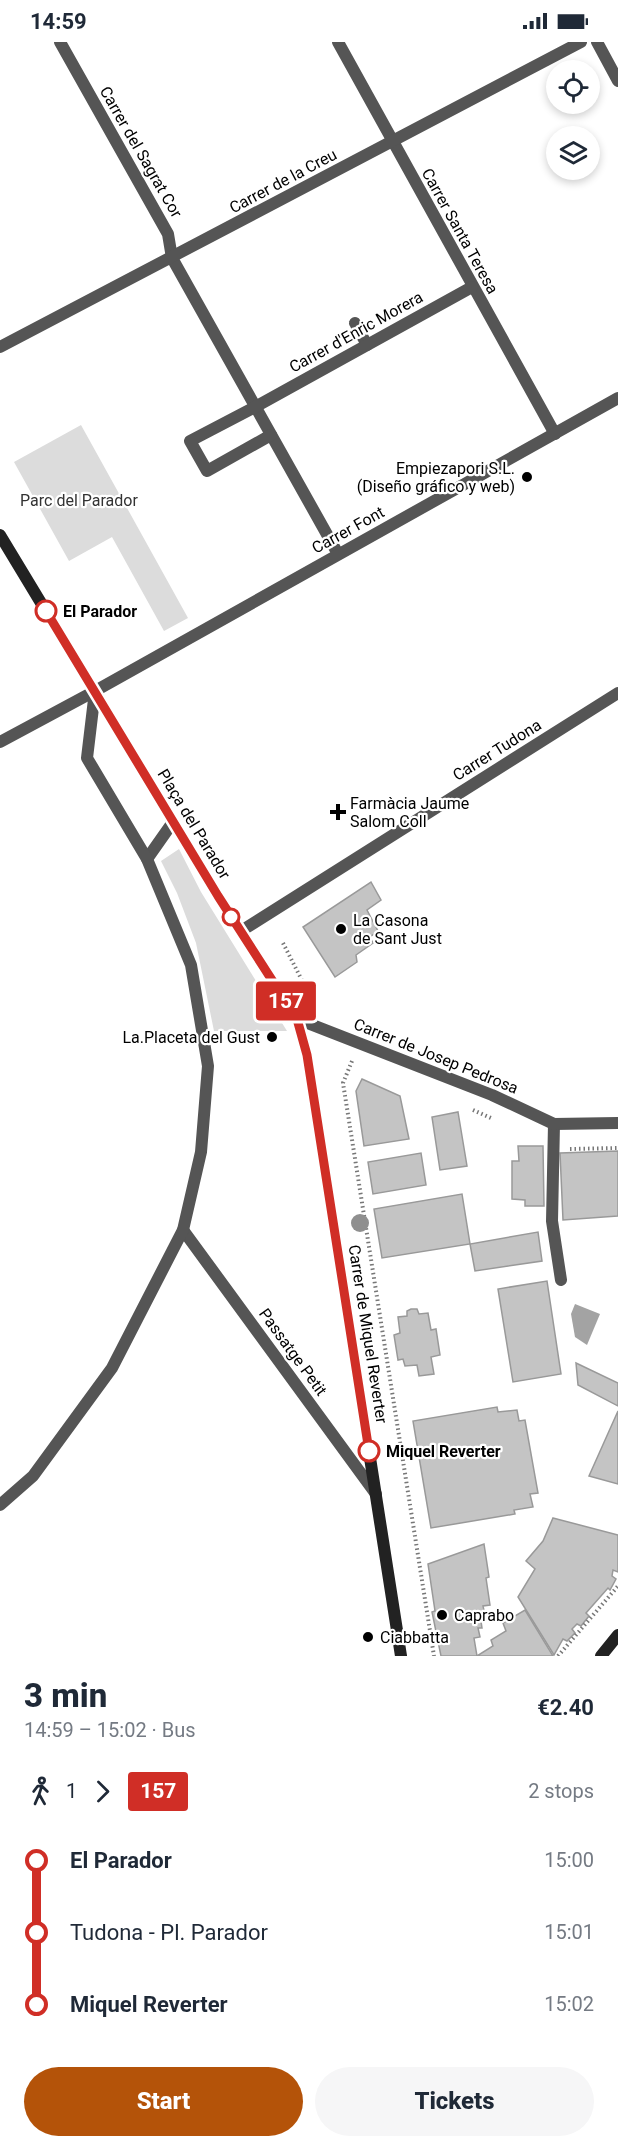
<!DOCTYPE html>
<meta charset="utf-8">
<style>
:root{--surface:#fff;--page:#f6f6f7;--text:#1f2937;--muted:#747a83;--accent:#b45309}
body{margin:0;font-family:Roboto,sans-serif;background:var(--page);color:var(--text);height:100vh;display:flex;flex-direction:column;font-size:22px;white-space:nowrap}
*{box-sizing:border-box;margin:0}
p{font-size:20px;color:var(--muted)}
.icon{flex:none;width:33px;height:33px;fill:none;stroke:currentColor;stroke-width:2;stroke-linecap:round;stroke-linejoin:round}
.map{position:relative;height:1614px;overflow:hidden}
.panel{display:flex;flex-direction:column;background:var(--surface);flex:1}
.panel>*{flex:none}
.badge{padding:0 12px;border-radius:4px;font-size:21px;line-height:39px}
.tools{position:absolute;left:546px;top:18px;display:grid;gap:12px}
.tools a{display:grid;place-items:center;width:54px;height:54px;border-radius:50%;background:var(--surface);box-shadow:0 3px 9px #0003;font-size:30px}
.map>.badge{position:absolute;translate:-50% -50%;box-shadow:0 0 0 3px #fff}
.legs{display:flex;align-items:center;gap:9px;height:66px;padding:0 24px;font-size:20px}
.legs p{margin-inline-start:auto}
.overview{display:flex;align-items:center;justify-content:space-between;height:102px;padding:0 24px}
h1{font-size:33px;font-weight:800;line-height:45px}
.action{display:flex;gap:12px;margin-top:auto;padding:12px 24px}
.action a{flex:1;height:69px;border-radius:36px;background:var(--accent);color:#fff;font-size:24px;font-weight:800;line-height:69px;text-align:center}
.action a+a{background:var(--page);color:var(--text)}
ul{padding:0 24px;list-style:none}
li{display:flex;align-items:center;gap:21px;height:72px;font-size:22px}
li i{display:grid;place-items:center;width:9px;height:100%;margin:0 8px;background:currentColor}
li i::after{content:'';width:15px;height:15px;margin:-8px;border:4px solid;border-radius:50%;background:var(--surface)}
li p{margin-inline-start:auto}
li:first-child i{background:linear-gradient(#0000 50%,currentColor 0)}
li:last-child i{background:linear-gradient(currentColor 50%,#0000 0)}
.status{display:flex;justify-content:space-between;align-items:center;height:42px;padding:0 30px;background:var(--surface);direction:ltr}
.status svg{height:16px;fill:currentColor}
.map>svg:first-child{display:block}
</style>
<div class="status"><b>14:59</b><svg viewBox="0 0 49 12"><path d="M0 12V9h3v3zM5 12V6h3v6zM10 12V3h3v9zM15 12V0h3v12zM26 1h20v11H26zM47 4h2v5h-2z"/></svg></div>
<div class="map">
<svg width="618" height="1614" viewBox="0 0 618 1614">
<rect width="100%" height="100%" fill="#fff"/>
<g fill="#dcdcdc">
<polygon points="81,383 188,576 164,589 112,495 69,519 14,420"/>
<polygon points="179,807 201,850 287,989 214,989 196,901 177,851 161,819"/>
</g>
<polygon fill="#a3a3a3" points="575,1262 600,1272 587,1303 575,1295 571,1272"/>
<g fill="#c4c4c4" stroke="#999" stroke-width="1.5">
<polygon points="371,840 381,858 367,868 378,889 370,895 373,901 356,913 357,920 335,935 303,885"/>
<polygon points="362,1037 400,1054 409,1097 364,1104 356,1049"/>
<polygon points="458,1070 467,1124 440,1128 432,1075"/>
<polygon points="518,1104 543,1104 544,1164 525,1164 525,1158 512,1157 512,1119 519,1119"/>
<polygon points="618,1109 618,1174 563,1178 560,1111"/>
<polygon points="421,1111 426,1143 373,1152 368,1120"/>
<polygon points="462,1152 470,1202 382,1216 374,1167"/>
<polygon points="538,1190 542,1219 475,1229 470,1202"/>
<polygon points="547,1239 561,1332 513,1340 498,1247"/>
<polygon points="411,1267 417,1267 419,1272 428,1271 431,1288 436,1287 440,1313 431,1315 434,1332 419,1334 417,1323 405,1324 403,1317 398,1318 394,1293 400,1291 398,1275 407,1274 407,1269"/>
<polygon points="576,1321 618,1341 618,1364 578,1343"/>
<polygon points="497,1365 498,1370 517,1368 519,1379 525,1378 538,1451 530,1452 533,1465 514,1468 515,1472 431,1486 413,1379"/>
<polygon points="618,1369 618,1442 589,1434"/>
<polygon points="553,1476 618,1493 618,1530 613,1528 612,1534 616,1537 610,1548 608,1546 586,1571 589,1574 581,1584 577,1582 572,1587 575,1591 567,1599 563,1597 554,1613 518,1555 535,1527 526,1519 543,1499"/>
<polygon points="484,1502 489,1535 486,1536 490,1563 483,1564 486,1578 481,1579 482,1586 478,1586 480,1595 474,1596 477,1614 493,1604 491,1598 506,1589 503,1581 525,1568 553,1614 441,1614 432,1570 435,1569 428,1522"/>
</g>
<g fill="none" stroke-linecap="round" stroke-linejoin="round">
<g stroke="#777" stroke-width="4" stroke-dasharray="1.5 3" stroke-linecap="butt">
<polyline points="283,901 315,964"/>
<polyline points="352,1019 343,1041 434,1614"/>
<polyline points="473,1068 491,1076"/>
<polyline points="570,1107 618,1106"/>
<polyline points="558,1614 618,1544"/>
</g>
<g stroke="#555" stroke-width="12">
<polyline points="355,281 367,303"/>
<polyline points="554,1082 552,1179 561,1238"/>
</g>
<g stroke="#555" stroke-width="12">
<polyline points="60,0 168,192 172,216 338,512"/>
<polyline points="338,0 555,392"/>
<polyline points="597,0 618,39"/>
<polyline points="0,305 581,0"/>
<polyline points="271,393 207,429 190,399 255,365 472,245"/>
<polyline points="0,700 95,649 618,356"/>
<polyline points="147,817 173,780"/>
<polyline points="241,889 618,651"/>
<polyline points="297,977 492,1053 554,1082 618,1081"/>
<polyline points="183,1188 376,1452"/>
<polyline points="0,1463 33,1434 112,1326 183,1188 201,1110 208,1024 191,923 147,817 87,716 95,649"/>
</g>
<g stroke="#222" stroke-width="12">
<polyline points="0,493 218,854 297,977 307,1013 401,1614"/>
<polyline points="601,1614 618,1593"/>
</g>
</g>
<circle fill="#8f8f8f" cx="360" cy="1181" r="9"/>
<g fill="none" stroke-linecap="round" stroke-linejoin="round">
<g stroke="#fff" stroke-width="14">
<polyline id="line-1" points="46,569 218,854 297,977 307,1013 369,1409"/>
</g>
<use href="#line-1" stroke="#d02e26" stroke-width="9"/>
</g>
<g fill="#000" stroke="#fff" stroke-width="2">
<circle cx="527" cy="435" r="6"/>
<path d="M335 761h6v6h6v6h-6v6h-6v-6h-6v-6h6z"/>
<circle cx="341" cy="887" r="6"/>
<circle cx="272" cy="995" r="6"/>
<circle cx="442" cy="1573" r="6"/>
<circle cx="368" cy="1595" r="6"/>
</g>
<g fill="#fff" stroke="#d02e26" stroke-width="3">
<circle cx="46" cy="569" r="10"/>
<circle cx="231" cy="875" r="8"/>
<circle cx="369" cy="1409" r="10"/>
</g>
<g text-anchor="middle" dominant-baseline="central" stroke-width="4.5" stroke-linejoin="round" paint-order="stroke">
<g font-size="16" fill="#000" stroke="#fff">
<text transform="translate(141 110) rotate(60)">Carrer del Sagrat Cor</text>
<text transform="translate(283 139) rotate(-28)">Carrer de la Creu</text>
<text transform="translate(460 189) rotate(61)">Carrer Santa Teresa</text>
<text transform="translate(356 290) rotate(-29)">Carrer d'Enric Morera</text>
<text transform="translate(348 488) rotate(-29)">Carrer Font</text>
<text transform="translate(497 708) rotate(-32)">Carrer Tudona</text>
<text transform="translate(194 782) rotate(59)">Plaça del Parador</text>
<text transform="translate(436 1014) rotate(22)">Carrer de Josep Pedrosa</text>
<text transform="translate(368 1292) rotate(81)">Carrer de Miquel Reverter</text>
<text transform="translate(293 1310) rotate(54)">Passatge Petit</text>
</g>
<g font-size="16" fill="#000" stroke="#fff" text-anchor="start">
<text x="515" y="426" text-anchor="end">Empiezapori S.L.<tspan x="515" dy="18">(Diseño gráfico y web)</tspan></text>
<text x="350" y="761">Farmàcia Jaume<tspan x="350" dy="18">Salom Coll</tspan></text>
<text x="353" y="878">La Casona<tspan x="353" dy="18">de Sant Just</tspan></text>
<text x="260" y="995" text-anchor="end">La.Placeta del Gust</text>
<text x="454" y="1573">Caprabo</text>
<text x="380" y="1595">Ciabbatta</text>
</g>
<g font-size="16" fill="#333" stroke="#fff">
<text x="79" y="458">Parc del Parador</text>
</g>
<g font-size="16" font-weight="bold" fill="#000" stroke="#fff" text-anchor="start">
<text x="63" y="569">El Parador</text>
<text x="386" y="1409">Miquel Reverter</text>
</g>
</g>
</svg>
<div class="tools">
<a><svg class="icon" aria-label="locate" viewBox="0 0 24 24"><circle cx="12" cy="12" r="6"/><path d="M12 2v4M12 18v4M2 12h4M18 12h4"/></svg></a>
<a><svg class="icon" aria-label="layers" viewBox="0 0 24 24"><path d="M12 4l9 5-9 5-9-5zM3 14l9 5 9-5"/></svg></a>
</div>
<b class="badge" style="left:286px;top:959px;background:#d02e26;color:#fff">157</b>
</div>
<section class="panel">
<div class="overview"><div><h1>3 min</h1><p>14:59 – 15:02 · Bus</p></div><b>€2.40</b></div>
<div class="legs"><svg class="icon" aria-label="walk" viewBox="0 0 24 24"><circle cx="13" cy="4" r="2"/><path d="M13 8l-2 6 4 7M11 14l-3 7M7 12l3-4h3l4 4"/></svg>1<svg class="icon" aria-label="forward" viewBox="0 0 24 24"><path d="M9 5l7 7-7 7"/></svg><b class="badge" style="background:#d02e26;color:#fff">157</b><p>2 stops</p></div>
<ul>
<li><i style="color:#d02e26"></i><b>El Parador</b><p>15:00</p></li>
<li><i style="color:#d02e26"></i><span>Tudona - Pl. Parador</span><p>15:01</p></li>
<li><i style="color:#d02e26"></i><b>Miquel Reverter</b><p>15:02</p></li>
</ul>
<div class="action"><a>Start</a><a>Tickets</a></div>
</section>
